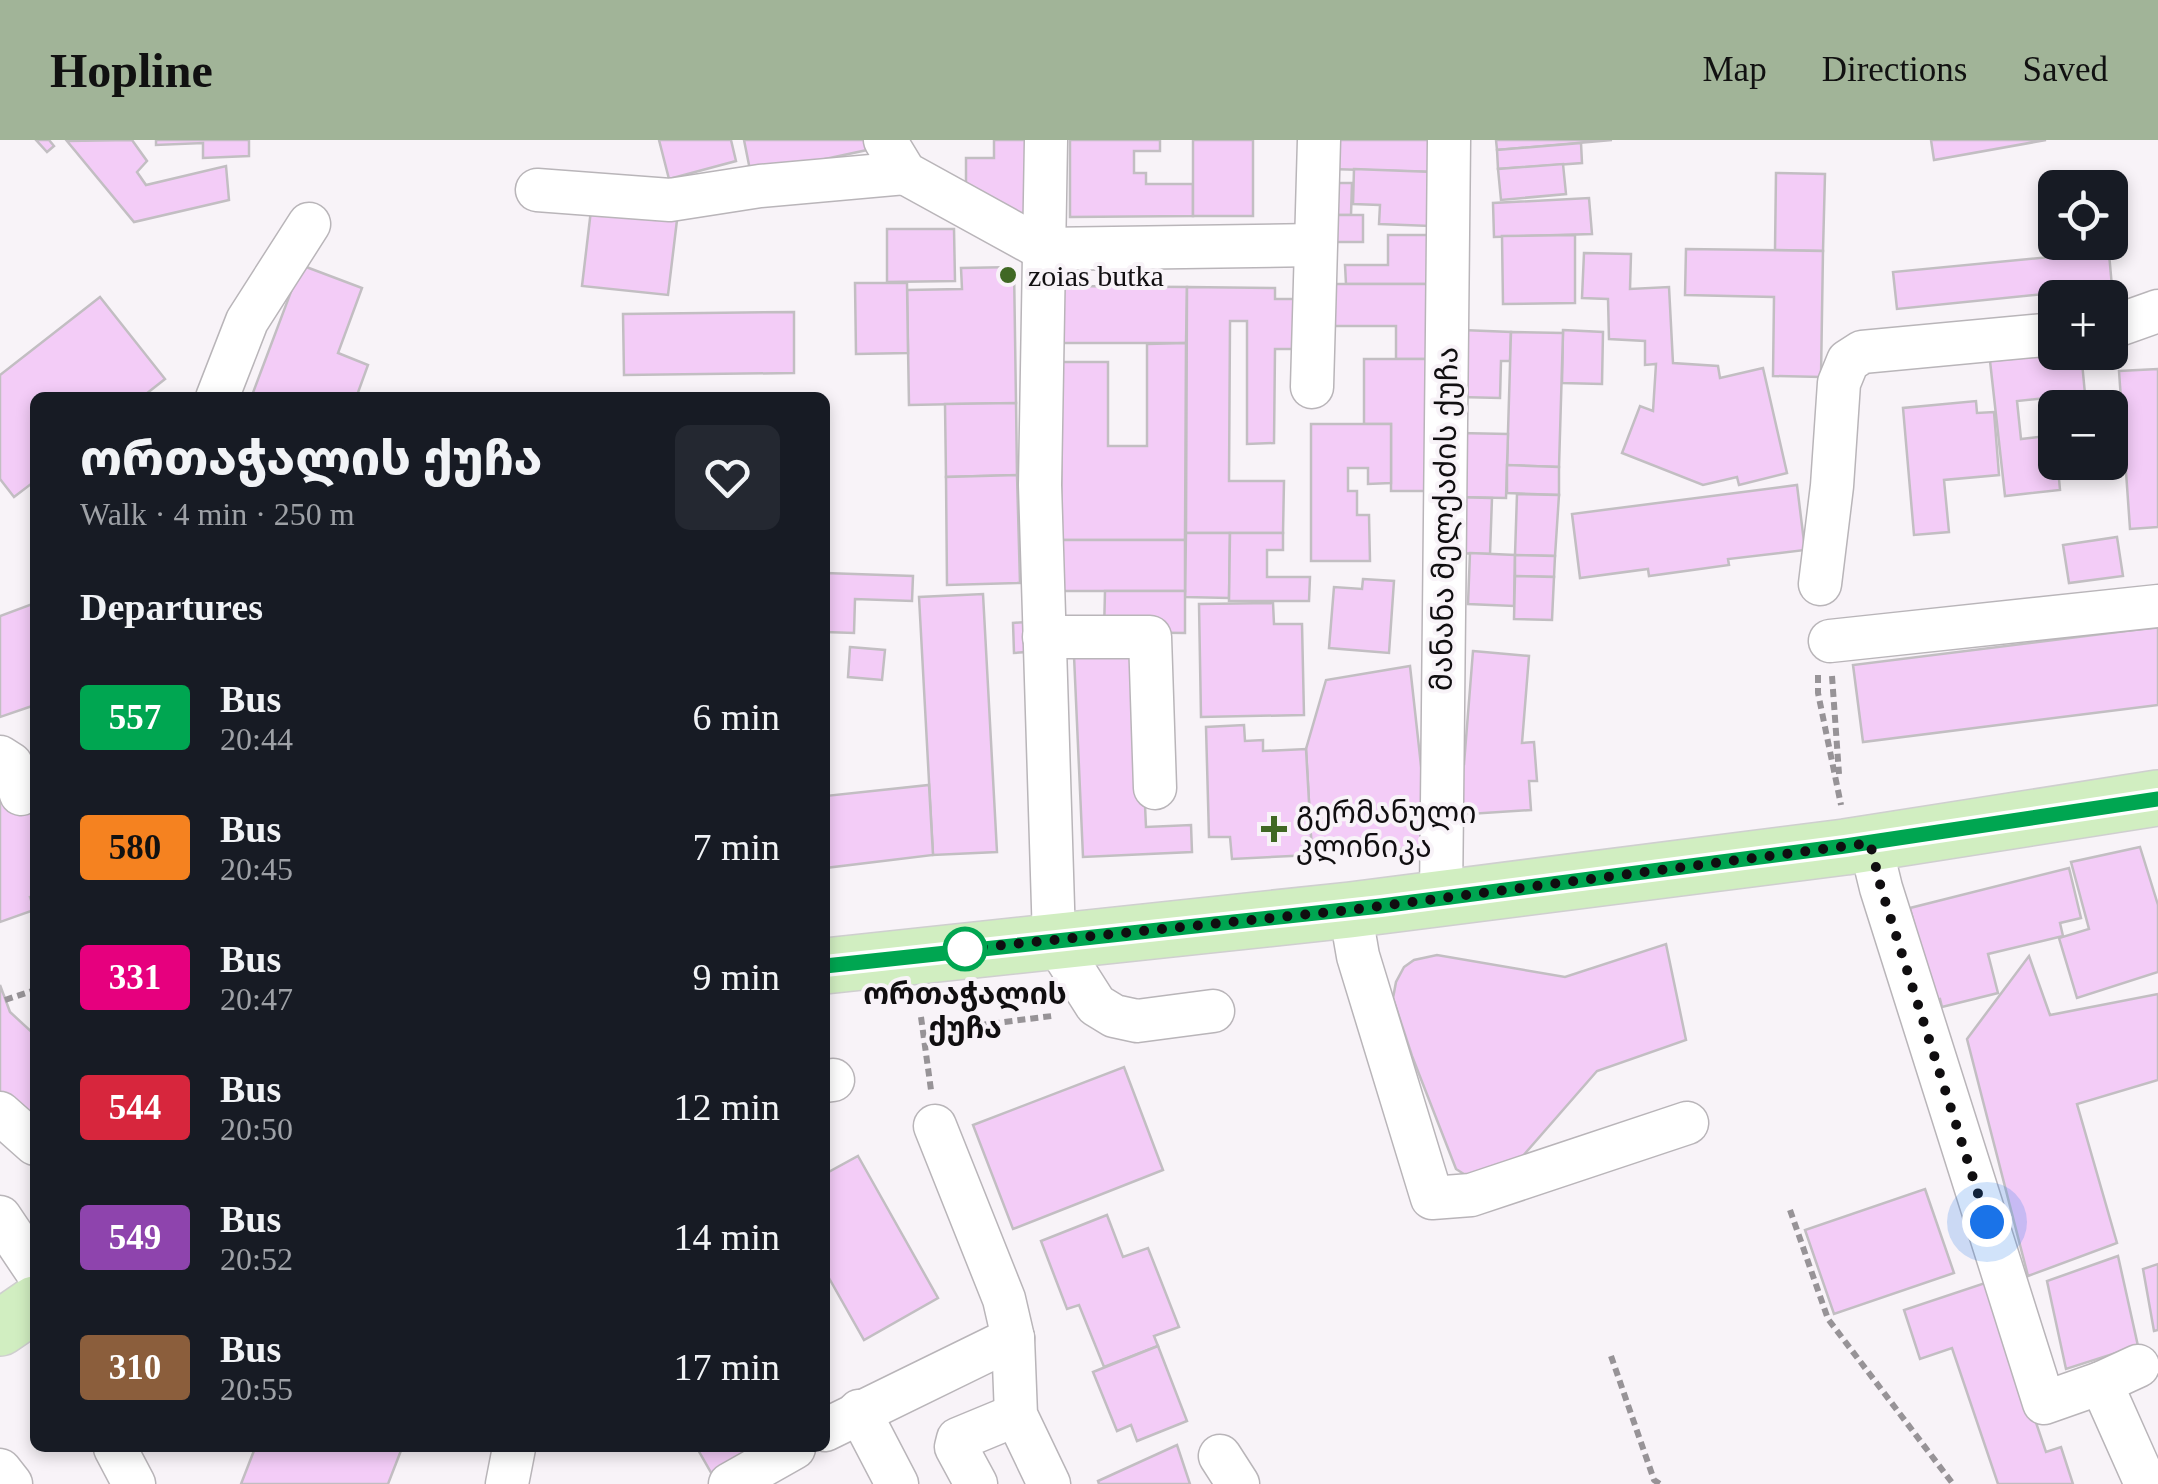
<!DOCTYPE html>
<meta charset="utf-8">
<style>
:root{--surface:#171b24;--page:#242831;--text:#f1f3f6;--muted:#9ea1a6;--accent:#a1b498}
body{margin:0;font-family:"Times New Roman","Noto Sans Georgian",serif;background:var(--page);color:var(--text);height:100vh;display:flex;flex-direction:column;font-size:38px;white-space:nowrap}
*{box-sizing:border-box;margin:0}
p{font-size:32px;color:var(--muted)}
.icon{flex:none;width:55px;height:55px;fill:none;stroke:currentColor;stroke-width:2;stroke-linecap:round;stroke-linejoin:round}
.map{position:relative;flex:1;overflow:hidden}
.drawer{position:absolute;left:30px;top:252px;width:800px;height:1060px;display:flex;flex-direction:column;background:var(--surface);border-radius:15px;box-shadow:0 5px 15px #0003}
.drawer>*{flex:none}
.badge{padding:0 20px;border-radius:8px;font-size:35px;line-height:65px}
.fabs{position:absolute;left:2038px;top:30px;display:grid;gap:20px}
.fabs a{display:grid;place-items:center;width:90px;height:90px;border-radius:15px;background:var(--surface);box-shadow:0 5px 15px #0003;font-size:50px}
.you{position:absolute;width:50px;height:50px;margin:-25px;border:8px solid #fff;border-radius:50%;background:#1a73e8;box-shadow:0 0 0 15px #1a73e833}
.map>.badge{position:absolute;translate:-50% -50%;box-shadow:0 0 0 5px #fff}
h2{padding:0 50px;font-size:38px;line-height:90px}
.round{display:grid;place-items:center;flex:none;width:105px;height:105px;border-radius:15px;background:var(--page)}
.overview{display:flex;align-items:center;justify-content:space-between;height:170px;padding:0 50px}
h1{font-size:48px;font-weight:800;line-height:75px}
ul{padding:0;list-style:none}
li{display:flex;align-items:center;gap:30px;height:130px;padding:0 50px}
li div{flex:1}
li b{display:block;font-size:38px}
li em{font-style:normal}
li .badge{min-width:110px;font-weight:700;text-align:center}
header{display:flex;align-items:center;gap:60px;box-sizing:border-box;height:140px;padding:0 50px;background:var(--accent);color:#111}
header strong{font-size:48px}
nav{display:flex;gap:55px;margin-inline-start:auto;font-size:35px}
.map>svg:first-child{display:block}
</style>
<header>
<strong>Hopline</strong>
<nav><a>Map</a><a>Directions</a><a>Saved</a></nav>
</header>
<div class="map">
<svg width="2158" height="1344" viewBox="0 0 2158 1344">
<rect width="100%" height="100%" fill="#f8f3f8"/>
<g fill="#f3ccf7" stroke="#c2bec2" stroke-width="2.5">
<polygon points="36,0 49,0 54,6 47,12"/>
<polygon points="132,0 147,21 137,32 146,45 226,26 229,60 134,82 67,1"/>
<polygon points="156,0 249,0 249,16 203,18 203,3 156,5"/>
<polygon points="659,0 731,0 736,21 669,39"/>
<polygon points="744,0 864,0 867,10 751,35"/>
<polygon points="994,0 1031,0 1031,98 966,67 966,18 994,18"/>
<polygon points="1070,0 1160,0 1160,11 1134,11 1134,33 1146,33 1146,44 1193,44 1193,76 1070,77"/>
<rect x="1193" y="0" width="60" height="76"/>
<polygon points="1332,0 1434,0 1433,32 1331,29"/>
<polygon points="1496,0 1612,0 1497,10"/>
<polygon points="1931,0 2046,0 1934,20"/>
<polygon points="1581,3 1582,23 1498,29 1497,10"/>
<polygon points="1563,24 1566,54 1501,60 1498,29"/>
<polygon points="1354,29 1433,32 1430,86 1379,84 1380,65 1353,64"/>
<polygon points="1776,33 1825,34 1823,111 1775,110"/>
<polygon points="2102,40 2102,48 2059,48 2059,44"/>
<polygon points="1331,43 1352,43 1351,75 1331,75"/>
<polygon points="1589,58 1592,94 1494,97 1493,63"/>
<polygon points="591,70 677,80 668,155 582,146"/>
<rect x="1331" y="75" width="32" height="27"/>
<polygon points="887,89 954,89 955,141 887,142"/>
<polygon points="1388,95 1430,95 1430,144 1346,144 1345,125 1388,125"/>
<polygon points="1575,95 1575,163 1503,164 1502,96"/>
<polygon points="2108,102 2112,147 1897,169 1893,132 2051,117 2049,104"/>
<polygon points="1686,109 1823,111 1821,237 1773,236 1774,157 1685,155"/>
<polygon points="1584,113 1631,114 1630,149 1669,147 1673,223 1718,226 1720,238 1763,228 1787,333 1739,345 1737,337 1703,345 1622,313 1640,266 1653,271 1656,224 1645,225 1645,201 1609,199 1608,159 1582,158"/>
<polygon points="301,125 362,148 338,213 368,225 356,258 251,258"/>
<polygon points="1014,127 1016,263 909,265 907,150 962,149 961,128"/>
<polygon points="855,143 907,143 908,213 856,214"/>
<polygon points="1333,144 1430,144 1430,219 1396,219 1396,186 1333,186"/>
<polygon points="1058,146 1187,147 1186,203 1058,203"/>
<polygon points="1187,147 1275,148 1275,159 1300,159 1301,209 1275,209 1274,303 1247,304 1247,181 1230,181 1229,341 1284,341 1283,393 1186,393"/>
<polygon points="100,157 165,239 141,258 35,258 35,341 14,357 0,339 0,235"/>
<polygon points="794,172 794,233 624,235 623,174"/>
<polygon points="1462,190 1511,192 1510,221 1501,221 1500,258 1460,257"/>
<polygon points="1563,190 1603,192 1602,244 1562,243"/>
<polygon points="1511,192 1563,193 1559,327 1507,325"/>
<polygon points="1186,203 1185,400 1061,400 1062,222 1108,222 1108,306 1147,306 1147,204"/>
<polygon points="2081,212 2085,254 2017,261 2021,299 2055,295 2060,350 2005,356 1990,221"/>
<polygon points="1364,219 1430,219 1430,351 1391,351 1391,284 1364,284"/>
<polygon points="2158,229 2158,387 2130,389 2119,231"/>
<polygon points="1976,261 1977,273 1994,272 1999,335 1944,340 1949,392 1914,395 1903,268"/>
<polygon points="1016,263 1017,335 946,337 945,264"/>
<polygon points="1311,284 1391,284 1391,343 1368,344 1368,328 1348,328 1348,351 1357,351 1357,375 1369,375 1370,421 1311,421"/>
<polygon points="1459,293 1508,294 1506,358 1456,357"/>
<polygon points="1507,325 1559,327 1559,355 1507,353"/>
<polygon points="1017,335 1020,443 947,445 946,337"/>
<polygon points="1797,345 1805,410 1728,419 1729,425 1649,436 1648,429 1580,438 1572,374"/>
<polygon points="1517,354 1559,355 1555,416 1515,415"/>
<polygon points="1450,357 1492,358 1490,414 1448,413"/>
<polygon points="1186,393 1230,393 1229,458 1185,457"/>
<polygon points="1230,393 1283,393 1283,410 1267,410 1267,437 1310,437 1309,461 1229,461"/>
<polygon points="2117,397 2123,436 2069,443 2063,405"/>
<rect x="1061" y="400" width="124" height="51"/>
<polygon points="1470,413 1515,415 1514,466 1468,464"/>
<polygon points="1515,415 1555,416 1554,437 1515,436"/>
<polygon points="825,433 913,436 912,461 855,459 854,493 825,492"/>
<polygon points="1515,436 1554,437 1552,480 1514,479"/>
<polygon points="1363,439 1394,441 1389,513 1329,508 1334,447 1362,449"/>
<polygon points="1105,451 1185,451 1185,493 1104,492"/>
<polygon points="983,454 997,712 933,715 919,457"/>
<polygon points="35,463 35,565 0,577 0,476"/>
<polygon points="1273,463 1274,484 1302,484 1304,575 1201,577 1199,464"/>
<polygon points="1026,482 1026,512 1014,513 1013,483"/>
<polygon points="2158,487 2158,565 1863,602 1853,525"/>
<polygon points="850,507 885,510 882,540 848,537"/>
<polygon points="1473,511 1529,516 1522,603 1534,602 1537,641 1529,641 1531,670 1454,675 1450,625 1464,624"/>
<polygon points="1138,512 1146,687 1191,685 1192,712 1083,717 1074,516"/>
<polygon points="1410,526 1430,707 1312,715 1306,609 1326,540"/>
<polygon points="1244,585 1245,601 1263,600 1263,611 1306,609 1312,715 1232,719 1230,697 1209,697 1206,587"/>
<polygon points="929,645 933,715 825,728 825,656"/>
<polygon points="28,653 35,664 35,755 30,757 34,770 0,782 0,663"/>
<polygon points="2140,707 2158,765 2158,832 2077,858 2059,798 2089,789 2071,722"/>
<polygon points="2069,728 2081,778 2060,783 2063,796 1988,814 1998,853 1942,867 1940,859 1934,861 1910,768"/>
<polygon points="1666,804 1686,900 1597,931 1508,1033 1467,1036 1456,1029 1412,916 1393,858 1396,842 1404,827 1414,820 1437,815 1565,837"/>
<polygon points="2029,816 2050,875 2158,854 2158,940 2077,964 2117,1103 2028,1136 1967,899"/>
<polygon points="0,845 10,872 35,895 35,1000 0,969"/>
<polygon points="1124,927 1163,1030 1013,1089 973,985"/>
<polygon points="858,1016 938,1158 864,1200 825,1131 825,1034"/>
<polygon points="1925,1049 1954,1133 1834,1174 1805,1090"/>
<polygon points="1107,1075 1123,1117 1148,1108 1179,1187 1154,1196 1158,1206 1104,1227 1079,1165 1067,1169 1041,1101"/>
<polygon points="2118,1116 2138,1206 2066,1229 2047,1141"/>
<polygon points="2158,1124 2158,1190 2154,1191 2143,1129"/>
<polygon points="1988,1142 2046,1312 2061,1307 2073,1344 1998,1344 1952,1208 1920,1219 1904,1170"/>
<polygon points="1158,1206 1187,1281 1137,1301 1131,1285 1117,1291 1093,1232"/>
<polygon points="1177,1305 1190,1344 1099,1344 1098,1341"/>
<polygon points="255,1308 402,1308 388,1344 241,1344"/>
<polygon points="697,1308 764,1308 713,1336"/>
</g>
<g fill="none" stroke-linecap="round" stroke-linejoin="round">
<g stroke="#b9b5b9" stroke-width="45">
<g id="minor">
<polyline points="885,0 905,33 1043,109 1315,105"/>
<polyline points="1046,0 1040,345 1054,799 1096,865 1114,876 1137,881 1213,871"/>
<polyline points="537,50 670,60 760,46 905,33"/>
<polyline points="2110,188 2158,171"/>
<polyline points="1312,247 1319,0"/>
<polyline points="217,258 247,181 309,84"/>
<polyline points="1820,444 1832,346 1839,243 1848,221 1862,212 2055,194"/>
<polyline points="1044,497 1150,497 1155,648"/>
<polyline points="1830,501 2158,466"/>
<polyline points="0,617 11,624 21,654"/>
<polyline points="1870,703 1881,748 2044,1263 2101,1243 2146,1344"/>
<polyline points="1441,758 1449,0"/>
<polyline points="1350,770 1358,816 1432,1058 1471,1055 1687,983"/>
<polyline points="825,941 833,940"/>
<polyline points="0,973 35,1004"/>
<polyline points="935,986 1004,1159 1013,1198 1016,1275 1049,1344"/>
<polyline points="0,1077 35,1129"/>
<polyline points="2101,1243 2138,1226"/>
<polyline points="859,1271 897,1344"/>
<polyline points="825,1290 1013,1198"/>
<polyline points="115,1308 134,1344"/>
<polyline points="1220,1316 1238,1344"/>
<polyline points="0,1330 11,1344"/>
<polyline points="507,1344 514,1308"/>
<polyline points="730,1344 794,1308"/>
<polyline points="976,1344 956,1307 958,1299 1016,1275"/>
</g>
</g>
<g stroke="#cfcfcf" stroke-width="58">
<g id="major">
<polyline points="825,826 1350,770 1845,707 2158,658"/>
<polyline points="0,1188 35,1164"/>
</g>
</g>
<g stroke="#979397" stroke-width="6" stroke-dasharray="8 5" stroke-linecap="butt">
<polyline points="1818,535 1818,553 1841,665"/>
<polyline points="1832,536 1839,634"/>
<polyline points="5,860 35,850"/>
<polyline points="921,877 931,950"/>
<polyline points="940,890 1052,876"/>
<polyline points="1790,1070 1828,1179 1953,1344"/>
<polyline points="1611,1216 1654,1340 1660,1344"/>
</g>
<use href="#minor" stroke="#fff" stroke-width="42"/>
<use href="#major" stroke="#d1eec1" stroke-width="55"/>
</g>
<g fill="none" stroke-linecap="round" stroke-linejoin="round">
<g stroke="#fff" stroke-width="22">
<polyline id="line" points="825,826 1381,766 1845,706 2158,659"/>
</g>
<use href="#line" stroke="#00a651" stroke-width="15"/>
<polyline stroke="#100e10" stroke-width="10" stroke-dasharray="0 18" points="965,809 1350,770 1870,703 1881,748 1987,1082"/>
</g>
<g fill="#406824" stroke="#f8f3f8" stroke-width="4">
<circle cx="1008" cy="135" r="10"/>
<path d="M1269 674h10v10h10v10h-10v10h-10v-10h-10v-10h10z"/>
</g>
<circle fill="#fff" stroke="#00a651" stroke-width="5" cx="965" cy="809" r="20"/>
<g text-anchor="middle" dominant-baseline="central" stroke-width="8" stroke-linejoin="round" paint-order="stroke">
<g font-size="30" fill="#100e10" stroke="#f8f3f8" text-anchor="start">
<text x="1028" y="135">zoias butka</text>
<text x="1296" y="672">გერმანული<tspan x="1296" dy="34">კლინიკა</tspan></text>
</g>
<g font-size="30" fill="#100e10" stroke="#f8f3f8">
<text transform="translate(1444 379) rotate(-89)">მანანა მელქაძის ქუჩა</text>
</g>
<g font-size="30" font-weight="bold" fill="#100e10" stroke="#f8f3f8">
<text x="965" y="853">ორთაჭალის<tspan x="965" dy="34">ქუჩა</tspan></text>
</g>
</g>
</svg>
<div class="fabs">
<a><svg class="icon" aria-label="locate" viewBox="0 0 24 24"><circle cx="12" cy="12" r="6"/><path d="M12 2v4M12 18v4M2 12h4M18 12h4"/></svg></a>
<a>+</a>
<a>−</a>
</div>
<div class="you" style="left:1987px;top:1082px"></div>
<section class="drawer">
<div class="overview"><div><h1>ორთაჭალის ქუჩა</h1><p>Walk · 4 min · 250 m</p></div><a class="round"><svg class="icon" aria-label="heart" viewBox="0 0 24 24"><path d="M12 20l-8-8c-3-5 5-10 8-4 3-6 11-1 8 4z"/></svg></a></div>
<h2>Departures</h2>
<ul>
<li><span class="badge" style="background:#00a651;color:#fff">557</span><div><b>Bus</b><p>20:44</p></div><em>6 min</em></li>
<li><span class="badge" style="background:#f58220;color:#111">580</span><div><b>Bus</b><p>20:45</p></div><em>7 min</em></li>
<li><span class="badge" style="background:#e6007e;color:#fff">331</span><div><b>Bus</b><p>20:47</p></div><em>9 min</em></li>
<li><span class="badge" style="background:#d7263d;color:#fff">544</span><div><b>Bus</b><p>20:50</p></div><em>12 min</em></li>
<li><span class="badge" style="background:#8e44ad;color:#fff">549</span><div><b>Bus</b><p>20:52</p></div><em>14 min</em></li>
<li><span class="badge" style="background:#8b5e3c;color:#fff">310</span><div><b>Bus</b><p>20:55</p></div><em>17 min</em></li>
</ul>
</section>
</div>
